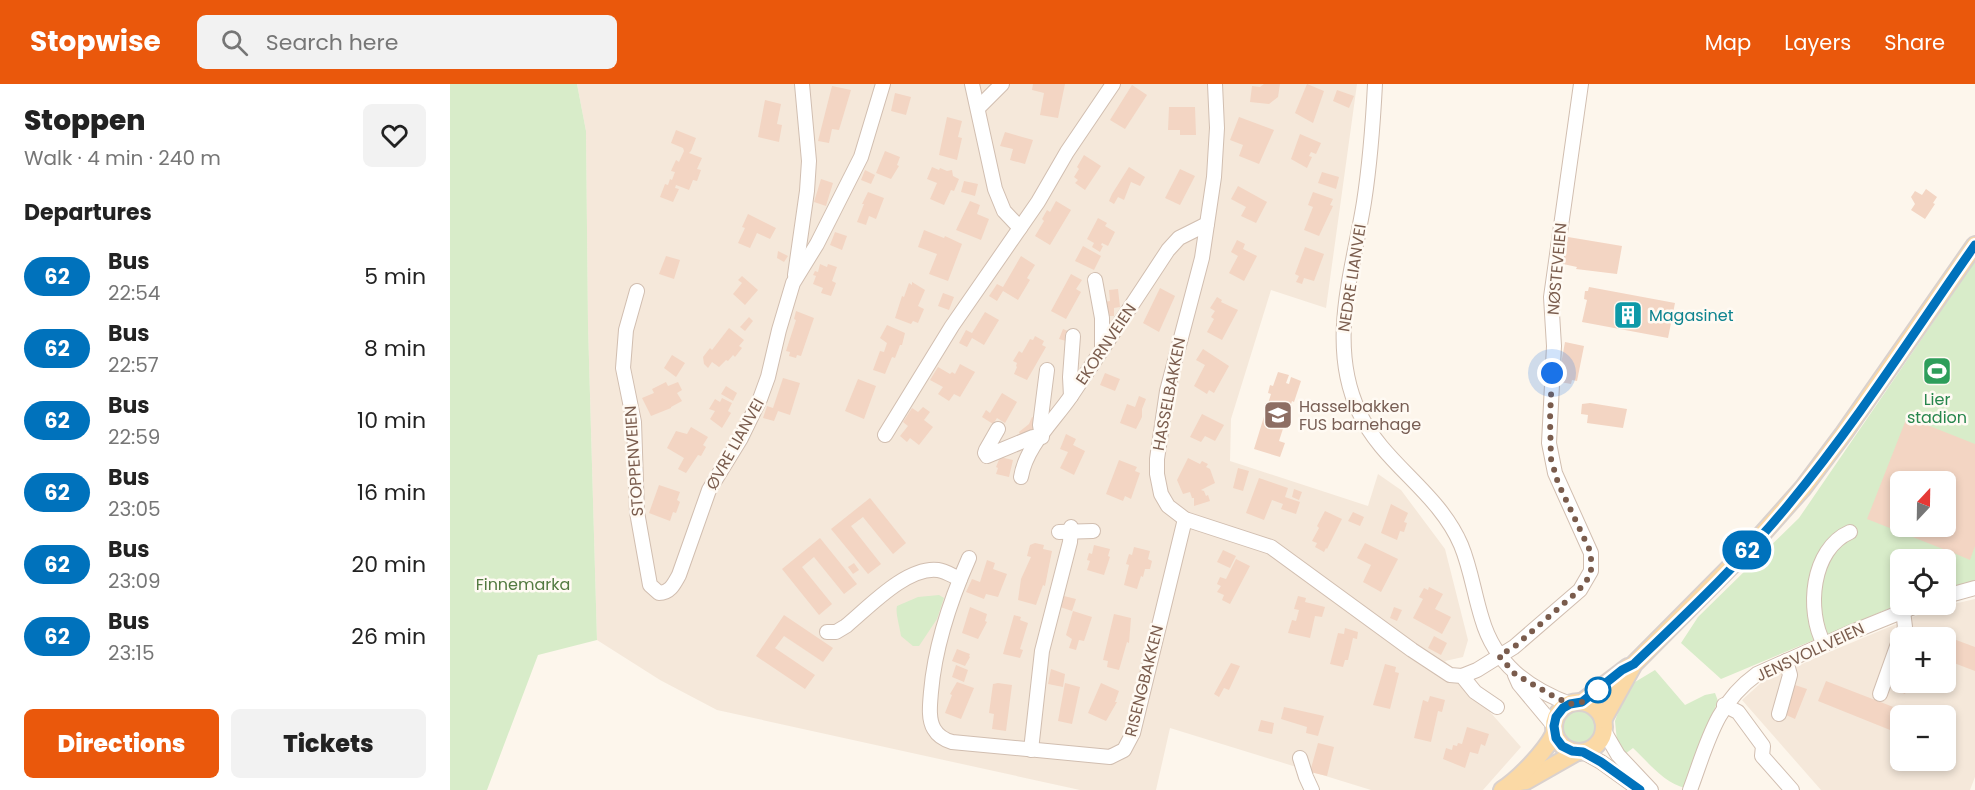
<!DOCTYPE html>
<meta charset="utf-8">
<style>
:root{--surface:#fff;--page:#f2f2f2;--text:#222;--muted:#767676;--accent:#ea580c}
body{margin:0;font-family:Poppins,sans-serif;background:var(--page);color:var(--text);height:100vh;display:flex;flex-direction:column;font-size:22px;white-space:nowrap}
*{box-sizing:border-box;margin:0}
p{font-size:20px;color:var(--muted)}
.icon{flex:none;width:33px;height:33px;fill:none;stroke:currentColor;stroke-width:2;stroke-linecap:round;stroke-linejoin:round}
.map{position:relative;flex:1;overflow:hidden}
.drawer{display:flex;flex-direction:column;background:var(--surface);width:450px}
.drawer>*{flex:none}
.badge{padding:0 12px;border-radius:20px;font-size:21px;line-height:39px}
.needle{width:39px;rotate:22deg}
.controls{position:absolute;left:1440px;top:387px;display:grid;gap:12px}
.controls a{display:grid;place-items:center;width:66px;height:66px;border-radius:9px;background:var(--surface);box-shadow:0 3px 9px #0003;font-size:30px}
.you{position:absolute;width:30px;height:30px;margin:-15px;border:4px solid #fff;border-radius:50%;background:#1a73e8;box-shadow:0 0 0 9px #1a73e833}
.map>.badge{position:absolute;translate:-50% -50%;box-shadow:0 0 0 3px #fff}
h2{padding:0 24px;font-size:22px;line-height:54px}
.round{display:grid;place-items:center;flex:none;width:63px;height:63px;border-radius:9px;background:var(--page)}
.summary{display:flex;align-items:center;justify-content:space-between;height:102px;padding:0 24px}
h1{font-size:28px;font-weight:800;line-height:45px}
.action{display:flex;gap:12px;margin-top:auto;padding:12px 24px}
.action a{flex:1;height:69px;border-radius:9px;background:var(--accent);color:#fff;font-size:24px;font-weight:800;line-height:69px;text-align:center}
.action a+a{background:var(--page);color:var(--text)}
ul{padding:0;list-style:none}
li{display:flex;align-items:center;gap:18px;height:72px;padding:0 24px}
li div{flex:1}
li b{display:block;font-size:22px}
li em{font-style:normal}
li .badge{min-width:66px;font-weight:700;text-align:center}
header{display:flex;align-items:center;gap:36px;box-sizing:border-box;height:84px;padding:0 30px;background:var(--accent);color:#fff}
header strong{font-size:28px}
nav{display:flex;gap:33px;margin-inline-start:auto;font-size:21px}
.search{width:420px;height:54px;background:var(--page);display:flex;align-items:center;gap:15px;box-sizing:border-box;padding:0 21px;border-radius:9px;color:var(--muted);font-size:22px}
main{display:flex;flex:1;min-height:0}
.map>svg:first-child{display:block}
</style>
<header>
<strong>Stopwise</strong>
<div class="search"><svg class="icon" aria-label="search" viewBox="0 0 24 24"><circle cx="10" cy="10" r="6"/><path d="M15 15l6 6"/></svg>Search here</div>
<nav><a>Map</a><a>Layers</a><a>Share</a></nav>
</header>
<main>
<section class="drawer">
<div class="summary"><div><h1>Stoppen</h1><p>Walk · 4 min · 240 m</p></div><a class="round"><svg class="icon" aria-label="heart" viewBox="0 0 24 24"><path d="M12 20l-8-8c-3-5 5-10 8-4 3-6 11-1 8 4z"/></svg></a></div>
<h2>Departures</h2>
<ul>
<li><span class="badge" style="background:#0072bc;color:#fff">62</span><div><b>Bus</b><p>22:54</p></div><em>5 min</em></li>
<li><span class="badge" style="background:#0072bc;color:#fff">62</span><div><b>Bus</b><p>22:57</p></div><em>8 min</em></li>
<li><span class="badge" style="background:#0072bc;color:#fff">62</span><div><b>Bus</b><p>22:59</p></div><em>10 min</em></li>
<li><span class="badge" style="background:#0072bc;color:#fff">62</span><div><b>Bus</b><p>23:05</p></div><em>16 min</em></li>
<li><span class="badge" style="background:#0072bc;color:#fff">62</span><div><b>Bus</b><p>23:09</p></div><em>20 min</em></li>
<li><span class="badge" style="background:#0072bc;color:#fff">62</span><div><b>Bus</b><p>23:15</p></div><em>26 min</em></li>
</ul>
<div class="action"><a>Directions</a><a>Tickets</a></div>
</section>
<div class="map">
<svg width="1525" height="706" viewBox="0 0 1525 706">
<rect width="100%" height="100%" fill="#fdf6ec"/>
<g fill="#f5e8da" fill-rule="evenodd">
<polygon points="127,0 907,0 876,224 821,206 781,335 780,377 918,422 928,390 951,406 995,465 1018,556 1013,573 995,577 1071,663 1033,706 921,706 720,644 706,706 630,706 267,626 210,596 147,556 138,241 136,47"/>
<path d="M1525 515V693L1520 706H1371L1292 616 1312 598 1377 569 1482 525ZM1450 554H1496V598H1450ZM1450 632H1496V676H1450Z"/>
</g>
<g fill="#d8ecc9" fill-rule="evenodd">
<polygon points="0,0 127,0 136,47 138,241 147,556 88,571 37,706 0,706"/>
<path d="M1525 177V497L1496 505V476H1450V520L1271 595 1231 559 1248 533 1349 434ZM1450 398H1496V442H1450Z"/>
<path d="M489 511 494 514 487 535 469 562H463L451 552C450 544 445 528 447 522L468 513Z"/>
<path d="M1205 586 1235 621 1255 611 1265 609 1268 617 1245 672 1235 704C1214 699 1198 678 1183 664L1175 670 1167 657 1165 637 1172 617 1185 598Z"/>
<circle cx="1128" cy="643" r="17"/>
</g>
<g fill="#f3d5c3" fill-rule="evenodd">
<polygon points="583,0 615,0 608,34 590,31 594,9 582,6"/>
<polygon points="814,0 830,0 828,13 819,20 800,18 802,2 810,3"/>
<polygon points="857,0 874,7 863,39 845,29"/>
<polygon points="682,1 697,11 675,45 660,36"/>
<polygon points="382,2 401,6 389,46 382,45 379,59 368,57"/>
<polygon points="887,6 904,12 899,24 883,17"/>
<polygon points="445,9 461,13 456,31 441,27"/>
<polygon points="315,16 331,20 327,40 332,41 329,58 308,53"/>
<polygon points="719,23 745,23 746,51 730,51 730,46 718,46"/>
<polygon points="497,33 512,37 508,53 512,54 507,76 489,71"/>
<polygon points="789,33 824,46 809,80 789,72 793,61 780,56"/>
<polygon points="226,46 246,54 241,67 239,69 252,74 247,85 251,86 247,97 243,96 239,106 226,101 225,104 229,105 223,118 210,113 215,100 218,101 220,95 222,96 225,88 221,87 226,76 229,78 234,67 233,64 221,59"/>
<polygon points="555,48 583,56 575,80 560,76 563,65 550,62"/>
<polygon points="850,50 871,59 866,70 861,68 859,72 862,73 857,84 841,75"/>
<polygon points="435,67 450,73 447,81 449,82 441,95 426,89"/>
<polygon points="634,71 651,82 635,106 625,99 628,96 624,93 629,85 627,83"/>
<polygon points="482,83 489,86 490,84 497,87 502,86 503,92 509,95 504,107 501,106 494,121 480,115 487,99 477,95"/>
<polygon points="679,83 695,93 690,102 681,98 674,116 668,113 664,120 659,117 662,110"/>
<polygon points="730,85 745,92 730,121 715,114"/>
<polygon points="415,86 425,91 421,100 411,96"/>
<polygon points="872,88 889,93 886,105 868,99"/>
<polygon points="371,95 383,99 376,122 364,118"/>
<polygon points="514,97 528,100 525,112 511,108"/>
<polygon points="788,102 817,118 806,139 791,132 796,123 781,115"/>
<polygon points="1476,105 1487,113 1483,119 1485,120 1475,135 1461,126 1465,120 1461,113 1465,107 1472,111"/>
<polygon points="418,108 434,114 426,135 419,132 416,141 407,138 414,120 412,120"/>
<polygon points="863,108 883,115 880,121 883,122 869,152 854,146 863,123 858,121"/>
<polygon points="520,117 530,121 527,130 539,135 531,156 506,146"/>
<polygon points="606,117 621,126 600,161 585,152 594,137 592,135 597,126 600,128"/>
<polygon points="298,130 326,144 320,155 307,149 300,164 288,159 295,144 292,143"/>
<polygon points="648,134 657,139 655,142 665,148 658,162 652,159 651,161 653,162 650,168 642,163 644,159 637,155"/>
<polygon points="474,146 494,154 495,152 512,160 498,197 479,190 487,170 468,163"/>
<polygon points="385,148 397,152 392,166 380,161"/>
<polygon points="1118,153 1172,162 1167,190 1126,185 1127,183 1113,180"/>
<polygon points="787,156 795,160 793,165 807,172 794,197 779,189 788,172 781,168"/>
<polygon points="633,162 651,172 644,186 625,177"/>
<polygon points="855,163 874,170 864,197 854,194 852,200 846,198 849,192 845,190"/>
<polygon points="328,167 338,172 334,178 327,174"/>
<polygon points="216,172 230,176 224,195 209,190"/>
<polygon points="571,172 585,181 577,194 580,196 568,216 553,207 547,217 539,212 547,200 553,203"/>
<polygon points="370,180 377,183 378,180 387,183 382,197 386,199 381,212 371,209 373,204 363,200 366,192 363,191 365,187 368,188"/>
<polygon points="621,190 632,196 626,205 631,208 616,235 601,227"/>
<polygon points="292,192 308,206 295,221 283,210 292,199 288,196"/>
<polygon points="462,198 475,206 468,222 474,225 468,239 463,237 461,240 445,234 452,212 454,213 459,199 462,201"/>
<polygon points="1139,203 1225,219 1218,254 1132,238 1137,216 1134,215 1135,207 1138,207"/>
<polygon points="710,204 725,212 709,248 693,239"/>
<polygon points="668,205 670,223 664,224 664,232 656,232 654,218 660,217 659,206"/>
<polygon points="493,209 504,213 499,226 488,222"/>
<polygon points="767,213 772,216 771,218 788,226 772,256 757,248 764,235 761,233 765,227 760,224"/>
<polygon points="346,227 364,234 351,272 347,271 346,274 339,272 340,268 336,267 346,236 344,235"/>
<polygon points="535,228 549,236 534,261 522,254 517,263 509,259 516,246 522,249"/>
<polygon points="299,233 303,237 295,247 290,243"/>
<polygon points="437,241 455,249 452,261 450,261 445,274 442,273 435,290 423,286 430,267 434,268 437,259 430,254"/>
<polygon points="279,244 294,256 289,262 292,264 285,273 283,271 278,277 276,276 269,283 262,278 258,284 254,280 253,273 260,264 262,266"/>
<polygon points="613,245 620,248 616,257 609,255"/>
<polygon points="585,252 594,257 592,261 596,263 577,296 564,290 567,283 566,282 567,279 563,277 569,267 572,269 580,255 583,256"/>
<polygon points="1115,258 1134,262 1127,297 1122,296 1121,300 1110,298 1112,291 1109,291"/>
<polygon points="753,265 779,282 764,309 759,306 757,310 744,302 755,281 746,276"/>
<polygon points="222,271 235,279 226,293 214,284"/>
<polygon points="510,280 525,288 510,313 504,310 499,317 488,310 493,303 480,296 488,283 500,290 502,288 505,290"/>
<polygon points="828,288 839,291 836,299 839,300 841,293 851,297 844,318 842,317 829,357 835,359 830,373 804,365 821,310 818,309 820,301 823,302"/>
<polygon points="655,289 670,295 665,307 650,301"/>
<polygon points="333,294 350,299 340,331 328,327 324,337 313,334 317,322 323,324"/>
<polygon points="408,295 426,302 414,335 395,327"/>
<polygon points="216,298 218,302 228,298 232,306 227,309 232,317 221,323 221,324 201,332 192,314 204,309 202,305"/>
<polygon points="276,302 287,309 283,317 271,310"/>
<polygon points="552,309 567,318 555,339 547,334 543,340 532,333 536,326 540,329"/>
<polygon points="689,312 696,315 692,325 692,333 686,345 670,339 677,320 685,323"/>
<polygon points="272,314 282,319 278,327 281,329 272,344 260,335 265,327 259,325 265,315 270,318"/>
<polygon points="1140,319 1177,325 1173,344 1137,339 1138,331 1131,330 1132,320"/>
<polygon points="473,323 480,328 474,336 483,343 469,361 460,354 457,358 450,352 458,342 453,338 462,324 468,328"/>
<polygon points="752,330 774,341 765,357 755,352 751,358 740,353"/>
<polygon points="582,333 589,336 586,344 581,350 572,355 569,348 579,340"/>
<path d="M1457 333 1525 360V462L1520 476 1499 467 1496 473 1490 471 1493 465 1417 435ZM1450 398H1496V442H1450Z"/>
<polygon points="241,343 258,353 253,361 256,363 251,372 248,371 236,389 228,385 234,374 217,364 226,347 237,350"/>
<polygon points="616,350 626,355 623,361 635,367 624,391 610,384 618,368 610,365"/>
<polygon points="550,373 563,376 559,393 546,390 548,384 546,383"/>
<polygon points="738,374 750,380 752,377 758,380 756,383 760,385 765,399 751,406 754,407 756,412 758,411 760,417 744,422 744,414 742,414 740,408 733,410 727,396"/>
<polygon points="669,376 687,383 685,387 690,389 681,415 675,412 673,417 656,410"/>
<polygon points="788,384 799,387 793,407 783,404"/>
<polygon points="809,394 838,404 835,413 850,418 846,430 831,425 833,420 822,416 814,436 796,429"/>
<polygon points="209,401 230,408 227,416 230,418 226,429 223,428 220,437 199,429"/>
<polygon points="844,405 852,408 849,416 842,413"/>
<polygon points="420,414 456,459 443,470 413,433 401,442 431,480 418,490 381,445"/>
<polygon points="941,420 958,429 954,438 957,439 954,448 950,447 947,456 931,449"/>
<polygon points="875,427 892,435 877,465 876,464 874,468 865,463 867,459 862,457 869,444 867,442"/>
<polygon points="903,428 914,433 910,442 898,437"/>
<polygon points="370,454 407,500 394,510 364,473 352,483 382,520 369,531 332,485"/>
<polygon points="585,459 594,461 593,465 602,467 595,502 593,501 586,521 568,516 571,495 581,473 577,472 580,461"/>
<polygon points="915,459 948,475 931,508 913,498 921,481 907,474"/>
<polygon points="644,461 660,465 658,472 660,473 654,491 637,486 640,477 637,476 639,469 642,470"/>
<polygon points="684,463 700,467 698,475 702,477 700,485 695,485 693,493 691,492 687,505 674,501 679,481 676,480 679,470 682,471"/>
<polygon points="773,466 786,472 780,484 767,478"/>
<polygon points="786,475 800,482 780,520 772,516 774,511 767,508 771,502 767,500 770,493 776,495"/>
<polygon points="537,476 545,479 543,485 557,490 548,513 536,510 534,515 516,508 522,495 530,498"/>
<polygon points="404,479 409,486 403,490 398,483"/>
<polygon points="979,503 993,510 985,525 1001,533 992,550 963,534 973,515 969,513 974,504 978,506"/>
<polygon points="614,512 626,515 622,527 610,523"/>
<polygon points="848,512 856,514 855,518 875,523 872,533 865,532 860,554 838,549 842,536 846,537 849,526 844,525"/>
<polygon points="520,523 537,530 535,537 537,538 528,555 512,549"/>
<polygon points="944,523 952,526 947,537 940,534"/>
<polygon points="623,527 642,533 634,557 629,556 626,566 619,564 622,555 616,551"/>
<polygon points="664,530 681,534 679,559 677,558 669,586 657,583 658,577 653,576"/>
<polygon points="334,531 383,564 373,578 334,552 325,564 365,591 355,605 306,572"/>
<polygon points="564,531 571,533 570,536 578,539 570,565 573,566 570,574 553,570"/>
<polygon points="895,544 908,548 907,555 903,554 898,576 895,576 893,583 880,580 888,549 894,550"/>
<polygon points="1490,550 1525,563 1525,587 1496,576 1496,554 1489,554"/>
<polygon points="984,552 997,559 991,571 978,564"/>
<polygon points="507,565 520,570 519,572 520,573 515,582 502,577"/>
<polygon points="781,579 790,582 779,606 774,604 769,613 764,610"/>
<polygon points="935,580 946,583 945,588 949,589 940,625 923,621"/>
<polygon points="506,581 518,586 514,598 502,593"/>
<polygon points="601,585 615,590 613,603 598,600"/>
<polygon points="1450,587 1450,598 1459,598 1455,610 1443,605"/>
<polygon points="1376,597 1464,631 1464,632 1450,632 1450,650 1368,617"/>
<polygon points="507,598 524,604 511,635 495,629 502,611 500,610"/>
<polygon points="548,599 562,601 556,647 542,645 544,630 539,629 543,600"/>
<polygon points="615,599 630,603 622,640 608,637"/>
<polygon points="651,599 669,607 665,618 667,618 656,637 638,629"/>
<polygon points="1345,601 1357,605 1345,635 1334,630"/>
<polygon points="980,612 995,616 992,628 988,627 981,658 964,654 973,616 978,618"/>
<polygon points="834,623 874,632 868,652 856,649 857,643 831,635"/>
<polygon points="811,636 824,639 822,650 808,647"/>
<polygon points="1017,643 1039,650 1035,662 1031,660 1028,670 1020,668 1015,684 993,675 996,664 1002,666 1003,661 1007,662 1008,659 1012,660"/>
<polygon points="868,659 884,663 877,692 860,688"/>
</g>
<g fill="none" stroke-linecap="round" stroke-linejoin="round">
<g stroke="#d1beb0" stroke-width="16">
<g id="minor">
<polyline points="522,0 545,105 554,127 570,144"/>
<polyline points="765,0 767,44 764,93 752,174 717,307 707,375 707,390 711,410 718,422 735,435 821,463 962,566 1000,591 1012,592 1025,608 1047,623"/>
<path d="M925 0C923 39 920 79 914 118 903 187 877 260 909 328 933 380 988 407 1011 461 1021 485 1024 510 1032 535 1045 580 1078 604 1120 620"/>
<polyline points="528,24 552,0"/>
<polyline points="345,191 357,107 359,77 352,0"/>
<polyline points="645,196 652,234 652,264"/>
<path d="M187 207 176 246 173 284 184 338 187 428 200 501 209 509C220 509 224 500 229 491L259 406 291 354 310 315 318 293 329 246 343 199 367 160 411 73 433 0"/>
<polyline points="621,312 620,293 623,252"/>
<polyline points="548,345 536,366 535,369 537,372 583,353 592,353 590,341 597,286"/>
<polyline points="435,351 502,242 588,118 617,68 663,0"/>
<path d="M571 393C576 362 604 337 621 312 654 263 686 215 718 166L729 154 757 140"/>
<polyline points="609,448 643,447"/>
<path d="M519 474C500 517 485 561 481 608 480 620 478 635 484 645 488 652 495 656 502 658L660 673 674 666 683 649 735 435"/>
<polyline points="1496,512 1525,504"/>
<path d="M377 548H386L396 542C419 523 457 482 488 486 495 487 503 492 510 495"/>
<polyline points="1451,554 1455,543 1453,527"/>
<path d="M1374 560C1356 527 1361 465 1400 448"/>
<polyline points="1065,591 1069,600 1104,642"/>
<polyline points="1012,592 1027,586 1064,563 1130,506 1141,487 1141,469 1105,389 1099,359 1104,262 1101,213 1131,0"/>
<polyline points="1430,610 1450,554"/>
<polyline points="1274,621 1288,628 1313,662 1312,672 1342,706"/>
<polyline points="1329,630 1340,591 1336,577"/>
<polyline points="1154,647 1168,671 1201,706"/>
<polyline points="581,666 592,567 620,458 621,443"/>
<polyline points="1133,668 1151,678 1190,706"/>
<polyline points="850,674 856,693 862,706"/>
<path d="M1240 706C1257 661 1265 620 1307 590L1397 550 1471 520"/>
</g>
</g>
<g stroke="#dad1cd" stroke-width="20">
<g id="major">
<circle cx="1129" cy="643" r="25"/>
<polyline points="1132,618 1178,583"/>
<polyline points="1153,636 1184,580 1305,458 1353,404 1394,349 1525,161"/>
<polyline points="1064,699 1076,697 1127,668"/>
<path d="M1052 706C1069 695 1095 668 1104 650"/>
</g>
</g>
<use href="#minor" stroke="#fff" stroke-width="14"/>
<use href="#major" stroke="#fbd9a5" stroke-width="16"/>
</g>
<g fill="none" stroke-linecap="round" stroke-linejoin="round">
<g stroke="#fff" stroke-width="14">
<path id="line" d="M1190 706 1151 678 1133 668 1122 667 1112 662 1106 654 1104 642 1106 633 1113 624 1120 620 1132 618 1172 586 1184 580C1237 529 1292 477 1339 420 1407 338 1464 248 1525 161"/>
</g>
<use href="#line" stroke="#0072bc" stroke-width="9"/>
<polyline stroke="#7a5c4d" stroke-width="6" stroke-dasharray="0 10.8" points="1102,289 1100,335 1101,375 1108,399 1141,469 1141,487 1136,498 1126,509 1064,563 1049,572 1065,590 1103,612 1120,620 1132,618 1148,606"/>
</g>
<defs>
<g id="building-square" transform="scale(1.5)"><rect x="-9" y="-9" width="18" height="18" rx="4" fill="#0f9aa8" stroke="#fffaf3"/><path d="M-4-6H4V6H1V3H-1V6H-4ZM-2.5-4.3h1.7v1.8h-1.7ZM.8-4.3h1.7v1.8H.8ZM-2.5-1h1.7V.8h-1.7ZM.8-1h1.7V.8H.8Z" fill="#fff"/></g>
<g id="stadium-square" transform="scale(1.5)"><rect x="-9" y="-9" width="18" height="18" rx="4" fill="#2e9e5b" stroke="#fffaf3"/><path d="M0-5a6.5 5 0 1 0 0 10a6.5 5 0 1 0 0-10ZM-3.5-1.8h7v3.6h-7Z" fill="#fff"/></g>
<g id="school-square" transform="scale(1.5)"><rect x="-9" y="-9" width="18" height="18" rx="4" fill="#8d6e63" stroke="#fffaf3"/><path d="M0-5L7-2L0 1L-7-2ZM-4 1L0 2.5L4 1V4Q0 6-4 4Z" fill="#fff"/></g>
</defs>
<g fill-rule="evenodd">
<use href="#building-square" x="1178" y="231"/>
<use href="#stadium-square" x="1487" y="287"/>
<use href="#school-square" x="828" y="331"/>
</g>
<circle fill="#fff" stroke="#0072bc" stroke-width="3" cx="1148" cy="606" r="12"/>
<g text-anchor="middle" dominant-baseline="central" stroke-width="5" stroke-linejoin="round" paint-order="stroke">
<g font-size="16" fill="#7a5c4d" stroke="#fffaf3">
<text transform="translate(1107 185) rotate(-85)">NØSTEVEIEN</text>
<text transform="translate(902 194) rotate(-81)">NEDRE LIANVEI</text>
<text transform="translate(656 260) rotate(-56)">EKORNVEIEN</text>
<text transform="translate(719 310) rotate(-79)">HASSELBAKKEN</text>
<text transform="translate(285 360) rotate(-61)">ØVRE LIANVEI</text>
<text transform="translate(184 377) rotate(-94)">STOPPENVEIEN</text>
<text transform="translate(1360 568) rotate(-25)">JENSVOLLVEIEN</text>
<text transform="translate(694 597) rotate(-76)">RISENGBAKKEN</text>
</g>
<g font-size="16" fill="#0d838f" stroke="#fffaf3" text-anchor="start">
<text x="1199" y="231">Magasinet</text>
</g>
<g font-size="16" fill="#27864d" stroke="#fffaf3">
<text x="1487" y="315">Lier<tspan x="1487" dy="18">stadion</tspan></text>
</g>
<g font-size="16" fill="#785e54" stroke="#fffaf3" text-anchor="start">
<text x="849" y="322">Hasselbakken<tspan x="849" dy="18">FUS barnehage</tspan></text>
</g>
<g font-size="16" fill="#537a41" stroke="#fffaf3">
<text x="73" y="500">Finnemarka</text>
</g>
</g>
</svg>
<div class="controls">
<a><svg class="needle" viewBox="-14 -14 28 28"><path d="M0-13l5 13h-10z" fill="#e53935"/><path d="M0 13l5-13h-10z" fill="#767676"/></svg></a>
<a><svg class="icon" aria-label="locate" viewBox="0 0 24 24"><circle cx="12" cy="12" r="6"/><path d="M12 2v4M12 18v4M2 12h4M18 12h4"/></svg></a>
<a>+</a>
<a>−</a>
</div>
<div class="you" style="left:1102px;top:289px"></div>
<b class="badge" style="left:1297px;top:466px;background:#0072bc;color:#fff">62</b>
</div>
</main>
